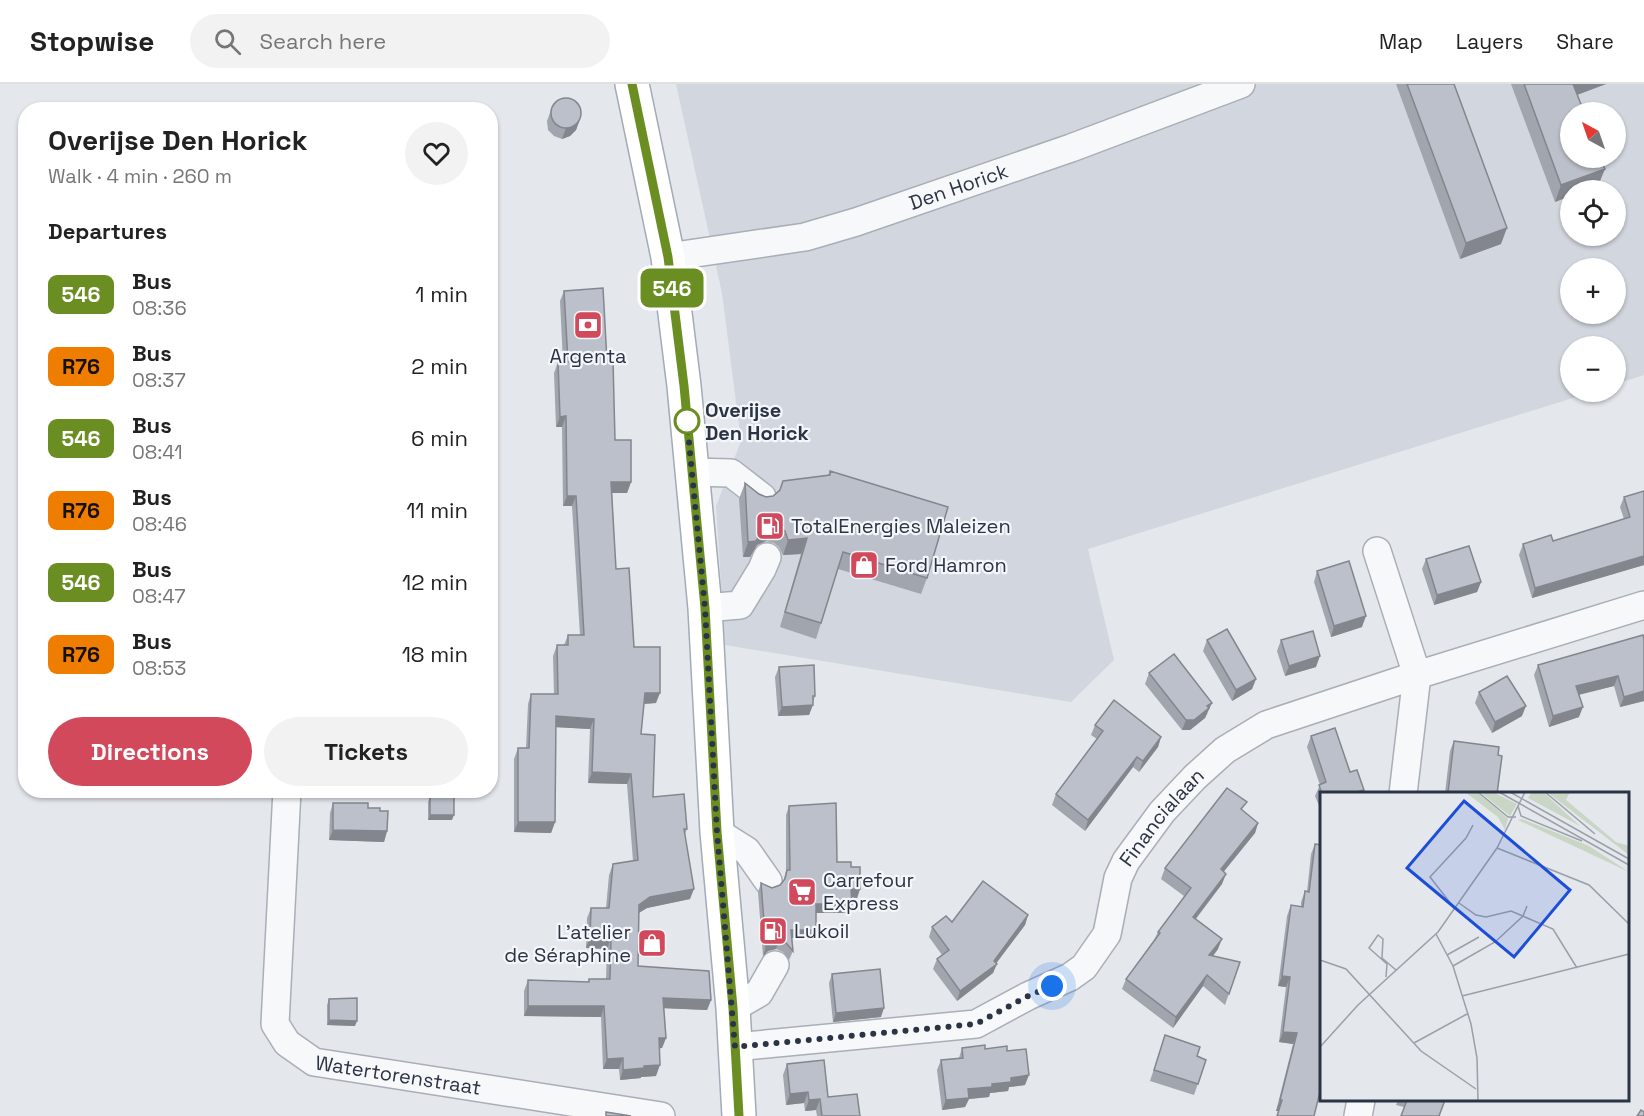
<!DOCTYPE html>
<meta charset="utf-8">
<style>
:root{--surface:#fff;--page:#f2f2f2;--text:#222;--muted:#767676;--line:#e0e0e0;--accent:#d1495b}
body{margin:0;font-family:"Space Grotesk",sans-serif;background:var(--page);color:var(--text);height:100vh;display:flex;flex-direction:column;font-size:22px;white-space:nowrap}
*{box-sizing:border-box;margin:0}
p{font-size:20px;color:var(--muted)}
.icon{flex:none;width:33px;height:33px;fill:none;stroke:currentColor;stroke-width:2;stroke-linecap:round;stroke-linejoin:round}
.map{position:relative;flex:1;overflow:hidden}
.sheet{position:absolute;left:18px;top:18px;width:480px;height:696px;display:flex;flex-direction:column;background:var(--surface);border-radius:24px;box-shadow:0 2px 4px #0004}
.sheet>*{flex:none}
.badge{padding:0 12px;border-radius:9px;font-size:21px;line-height:39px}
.needle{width:39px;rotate:320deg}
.controls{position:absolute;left:1560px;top:18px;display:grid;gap:12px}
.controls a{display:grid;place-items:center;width:66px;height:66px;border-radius:50%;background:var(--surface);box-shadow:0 2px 4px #0004;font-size:30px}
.you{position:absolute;width:30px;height:30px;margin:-15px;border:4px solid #fff;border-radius:50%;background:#1a73e8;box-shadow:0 0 0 9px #1a73e833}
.map>.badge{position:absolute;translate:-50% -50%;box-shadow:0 0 0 3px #fff}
h2{padding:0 30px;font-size:22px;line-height:54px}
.round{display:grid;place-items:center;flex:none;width:63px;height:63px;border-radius:32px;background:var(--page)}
.summary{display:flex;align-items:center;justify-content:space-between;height:102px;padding:0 30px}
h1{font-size:28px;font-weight:800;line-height:45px}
.action{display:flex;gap:12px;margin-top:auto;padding:12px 30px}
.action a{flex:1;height:69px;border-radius:36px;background:var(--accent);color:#fff;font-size:24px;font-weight:800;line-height:69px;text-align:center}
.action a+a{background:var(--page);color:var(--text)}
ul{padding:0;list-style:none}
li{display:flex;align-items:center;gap:18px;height:72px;padding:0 30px}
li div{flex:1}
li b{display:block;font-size:22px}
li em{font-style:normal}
li .badge{min-width:66px;font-weight:700;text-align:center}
header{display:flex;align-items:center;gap:36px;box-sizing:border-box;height:84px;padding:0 30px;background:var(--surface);border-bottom:2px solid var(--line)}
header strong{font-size:28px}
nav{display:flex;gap:33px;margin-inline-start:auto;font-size:21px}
.search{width:420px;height:54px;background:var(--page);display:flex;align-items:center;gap:15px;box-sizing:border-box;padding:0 21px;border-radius:33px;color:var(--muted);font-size:22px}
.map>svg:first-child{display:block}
</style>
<header>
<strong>Stopwise</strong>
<div class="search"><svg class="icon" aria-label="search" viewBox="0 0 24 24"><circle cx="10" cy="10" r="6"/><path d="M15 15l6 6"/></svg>Search here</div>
<nav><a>Map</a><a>Layers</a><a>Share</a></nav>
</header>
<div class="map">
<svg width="1644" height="1032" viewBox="0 0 1644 1032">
<rect width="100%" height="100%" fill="#e4e7ec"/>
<path fill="#d2d6de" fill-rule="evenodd" d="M676 0H1644V291L1616 300V262H1570V308H1592L1088 465 1114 576 1071 618 725 561 716 422 741 357 722 209ZM1570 28H1616V74H1570ZM1570 106H1616V152H1570ZM1570 184H1616V230H1570Z"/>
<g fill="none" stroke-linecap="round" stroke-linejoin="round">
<g stroke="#a9aeb7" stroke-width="30">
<g id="minor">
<path id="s1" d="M668 173 805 153 856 138 1071 64 1241 0"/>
<polyline points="692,388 731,389 762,413"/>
<polyline points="1377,467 1417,591 1403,710"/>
<polyline points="705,524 740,521 762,485 767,473"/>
<path id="s2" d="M287 706 275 940 287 959 314 978 661 1032"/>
<polyline points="717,748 747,767 768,797"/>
<polyline points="733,924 759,909 775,881"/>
<path id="s3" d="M735 963 976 940 1028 912 1070 893 1084 883 1107 850 1118 794 1126 777 1162 728 1195 693 1225 666 1266 641 1417 591 1644 521"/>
<polyline points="1358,1032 1361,1016"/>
</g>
</g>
<g stroke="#a3abb8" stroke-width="36">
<polyline id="major" points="632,0 668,173 684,302 705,524 717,748 733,924 739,1032"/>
</g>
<use href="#minor" stroke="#f7f8fa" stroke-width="27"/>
<use href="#major" stroke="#fff" stroke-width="33"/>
</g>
<g fill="#a1a5ae">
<polygon points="1396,0 1454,0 1501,160 1460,175"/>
<polygon points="1511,0 1606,0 1577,11 1598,102 1570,106 1570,112 1555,118"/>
<polygon points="551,26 580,35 576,46 570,52 562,55 554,52 548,46 547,37"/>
<polygon points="564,207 607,277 615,356 631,398 627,409 612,409 616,485 634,563 656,619 644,620 641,650 653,713 687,745 685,750 690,815 647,824 639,829 638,882 711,916 707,926 664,924 666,954 662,964 659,964 656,992 641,993 641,994 620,996 619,985 603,985 601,933 524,932 524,907 528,896 588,898 589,895 606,895 607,865 586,864 587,834 591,824 606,824 609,791 613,780 633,777 627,700 588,699 590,645 556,643 555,738 551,749 514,748 514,675 518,664 526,664 528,620 531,610 554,610 553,572 557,561 564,561 568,551 580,551 572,422 563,422 562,343 556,343 554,289 558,278 563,278 560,217"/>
<polygon points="830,387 927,494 921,510 838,485 816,555 780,543 801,470 783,471 779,463 774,459 766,457 757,461 750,473 743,473 739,415 745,399 759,410 766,413 773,412 779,407 783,397 828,391"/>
<polygon points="1624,413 1644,481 1532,514 1519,471 1523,460 1553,457 1624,435 1620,423"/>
<polygon points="1426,475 1481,498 1477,508 1434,521 1422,485"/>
<polygon points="1317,487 1362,543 1331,553 1314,498"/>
<polygon points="1643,551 1644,617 1620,623 1614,602 1579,611 1579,633 1549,643 1534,591 1538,581"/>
<polygon points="1207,556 1256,595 1252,605 1232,617 1203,567"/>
<polygon points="1281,556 1316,583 1285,592 1277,567"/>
<polygon points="779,583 815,612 809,631 778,632 775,593"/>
<polygon points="1149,589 1208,630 1207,630 1205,634 1190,646 1182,646 1145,600"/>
<polygon points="1479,608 1522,632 1492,649 1475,619"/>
<polygon points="1095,641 1161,653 1158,663 1139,688 1133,683 1085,747 1052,721 1056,710 1097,655 1091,651"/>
<polygon points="1311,652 1350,688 1322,710 1322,729 1315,712 1320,701 1307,663"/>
<polygon points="1454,657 1498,671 1497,710 1445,709 1450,667"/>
<polygon points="430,713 452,736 428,736 428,718"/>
<polygon points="333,719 368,724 380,727 387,747 384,758 329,756 330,729"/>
<polygon points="789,722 837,778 851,783 860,805 857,814 852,813 852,820 848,829 816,829 816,846 813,854 791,854 793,867 789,876 783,868 776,865 768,867 763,872 758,808 761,799 772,804 780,801 783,798 786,787 786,731"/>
<polygon points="1243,727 1258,739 1255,749 1223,788 1222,800 1196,835 1218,865 1213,872 1240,878 1225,921 1203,902 1173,944 1122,905 1126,895 1154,856 1158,848 1184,812 1161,795 1165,784"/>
<polygon points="1315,760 1320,919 1322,919 1322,1008 1320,1007 1279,1027 1276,1027 1293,960 1279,958 1286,903 1278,902 1287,832 1291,821 1301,823 1301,818 1305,807 1307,808 1311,770"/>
<polygon points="1028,831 1025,841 996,879 993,889 957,917 933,885 937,875 942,871 929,853 932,843 952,838"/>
<polygon points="832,890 881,933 833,938 829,899"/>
<polygon points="329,915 355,942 327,941 327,921"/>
<polygon points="1165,951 1197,972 1206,976 1194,1011 1150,997"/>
<polygon points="962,964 1007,967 1025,1001 1009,1003 1008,1007 990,1009 989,1013 969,1015 965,1023 942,1026 937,986 941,976 959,974"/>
<polygon points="787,980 828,1013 860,1032 817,1032 816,1026 805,1027 804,1019 786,1021 783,991"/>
<polygon points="1398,1016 1445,1016 1404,1023 1396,1021"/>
</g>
<g fill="#83868d">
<polygon points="1572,0 1606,0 1566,15"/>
<polygon points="580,35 576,46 570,52 562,55 566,44"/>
<polygon points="1605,85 1598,102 1586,106 1570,106 1570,112 1555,118 1561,101"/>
<polygon points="1507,144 1501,160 1460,175 1466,159"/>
<polygon points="566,332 562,343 556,343 560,333"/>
<polygon points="611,398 631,398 627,409 608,409"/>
<polygon points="567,412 576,412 572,422 563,422"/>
<polygon points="771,442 766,457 757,461 750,473 743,473 748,458 763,445"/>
<polygon points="807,454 801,470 783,471 788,456"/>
<polygon points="1644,472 1644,481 1532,514 1535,504"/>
<polygon points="1481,498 1477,508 1434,521 1437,511"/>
<polygon points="1366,532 1362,543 1331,553 1334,542"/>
<polygon points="1320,572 1316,583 1285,592 1289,582"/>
<polygon points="1618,592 1614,602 1573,612 1576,602"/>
<polygon points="1256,595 1252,605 1232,617 1236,606"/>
<polygon points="1644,607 1644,617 1620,623 1624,613"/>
<polygon points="645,609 660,609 656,619 641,620"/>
<polygon points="1212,619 1205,634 1190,646 1182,646 1186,636"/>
<polygon points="813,621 809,631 778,632 782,623"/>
<polygon points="1526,622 1522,632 1492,649 1495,638"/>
<polygon points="1583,623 1579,633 1549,643 1553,632"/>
<polygon points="556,632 594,635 590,645 552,643"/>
<polygon points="1161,653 1158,663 1139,688 1143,677"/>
<polygon points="1137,673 1133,683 1085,747 1088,736"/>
<polygon points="592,688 631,690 627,700 588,699"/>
<polygon points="1364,706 1362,710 1356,710 1356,708"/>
<polygon points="430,731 454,731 452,736 428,736"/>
<polygon points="518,738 555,738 551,749 514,748"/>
<polygon points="1258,739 1255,749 1217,796 1221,785"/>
<polygon points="333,746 387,747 384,758 329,756"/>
<polygon points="1226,790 1222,800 1189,843 1193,833"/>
<polygon points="694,805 690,815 647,824 635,831 639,821 650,813"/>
<polygon points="851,805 860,805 857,814 848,813"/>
<polygon points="816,820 852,820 848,829 812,829"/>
<polygon points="1028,831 1025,841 995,881 997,880 993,889 957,917 960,907 994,877"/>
<polygon points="791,846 816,846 813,854 787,854"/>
<polygon points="590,853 611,854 607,865 586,864"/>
<polygon points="1222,855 1218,865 1206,881 1209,871"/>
<polygon points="779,857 776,865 768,867 763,872 766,863 771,858"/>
<polygon points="1207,891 1203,902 1173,944 1176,933"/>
<polygon points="1282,892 1290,893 1286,903 1278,902"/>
<polygon points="663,914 711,916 707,926 659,924"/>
<polygon points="528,922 604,922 601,933 524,932"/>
<polygon points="884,924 881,933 833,938 836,929"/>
<polygon points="329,936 357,937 355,942 327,941"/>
<polygon points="1283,948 1297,949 1293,960 1279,958"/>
<polygon points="659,954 666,954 662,964 655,965"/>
<polygon points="623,974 619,985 603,985 607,975"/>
<polygon points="660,981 656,992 641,993 641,994 620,996 623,986 644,982"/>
<polygon points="1029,991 1025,1001 1009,1003 1008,1007 990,1009 989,1013 969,1015 965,1023 942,1026 946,1016 968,1005 992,1000 1011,994"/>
<polygon points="808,1008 804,1019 786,1021 790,1010"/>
<polygon points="820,1015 816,1026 805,1027 809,1016"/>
<polygon points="1280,1016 1282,1016 1279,1027 1276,1027"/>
</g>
<g fill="#bbc0ca" stroke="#83868d" stroke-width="1.5">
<polygon points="1407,0 1454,0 1507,144 1466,159"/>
<polygon points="1524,0 1573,0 1584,28 1570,28 1570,74 1600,74 1605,85 1561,101"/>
<circle cx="566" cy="29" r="15"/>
<polygon points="603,204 607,277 613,277 615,356 631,356 631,398 611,398 616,485 629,484 634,563 660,563 660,609 645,609 641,650 655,651 653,713 684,710 687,745 684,745 694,805 650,813 639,821 638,882 709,887 711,916 663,914 666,954 659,954 660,981 644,982 644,984 623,986 623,974 607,975 604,922 528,922 528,896 589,898 589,895 610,895 611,854 590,853 591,824 609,824 613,780 638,776 631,690 592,688 594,635 556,632 555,738 518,738 518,664 529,664 531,610 558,610 557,561 568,561 568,551 584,551 576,412 567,412 566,332 560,333 558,278 568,278 564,207"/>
<polygon points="830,387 948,423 927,494 843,468 821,539 785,528 807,454 788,456 785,447 779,443 771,442 763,445 756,457 748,458 745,399 759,410 766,413 773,412 780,406 783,397 830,391"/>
<polygon points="1644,407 1644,472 1535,504 1523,460 1551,451 1553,457 1630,433 1624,413"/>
<polygon points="1469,462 1481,498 1437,511 1426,475"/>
<polygon points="1349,477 1366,532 1334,542 1317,487"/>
<polygon points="1227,545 1256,595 1236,606 1207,556"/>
<polygon points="1313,547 1320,572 1289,582 1281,556"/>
<polygon points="1643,551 1644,555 1644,607 1624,613 1618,592 1576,602 1583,623 1553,632 1538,581"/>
<polygon points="1174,570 1212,619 1207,622 1209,624 1194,636 1186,636 1149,589"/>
<polygon points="814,581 815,612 813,612 813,621 782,623 779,583"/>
<polygon points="1507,592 1526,622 1495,638 1479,608"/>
<polygon points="1114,616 1161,653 1143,677 1137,673 1088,736 1056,710 1103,647 1095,641"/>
<polygon points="1335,644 1350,688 1357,686 1364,706 1356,708 1357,710 1322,710 1319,701 1326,698 1311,652"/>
<polygon points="1454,657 1499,663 1498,671 1502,672 1497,710 1441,710 1442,708 1448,709"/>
<polygon points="1227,704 1247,718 1241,725 1258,739 1221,785 1226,790 1193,833 1222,855 1209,871 1240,878 1229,910 1207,891 1176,933 1126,895 1160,849 1158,848 1191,804 1165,784"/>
<rect x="430" y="713" width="24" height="18"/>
<polygon points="333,719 368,719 368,724 380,724 380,727 388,727 387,747 333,746"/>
<polygon points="836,719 837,778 851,778 851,783 860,783 860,805 851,805 852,820 816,820 816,846 791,846 793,867 786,859 779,857 771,858 766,863 761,799 772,804 780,801 785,795 787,786 790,786 789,722"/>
<polygon points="1315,760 1322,761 1322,901 1320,919 1322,919 1322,1000 1314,1032 1277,1032 1282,1016 1280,1016 1297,949 1283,948 1290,893 1282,892 1291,821 1303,823 1305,807 1309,808"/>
<polygon points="983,797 1028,831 994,877 997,880 960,907 937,875 949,866 932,843 946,832 952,838"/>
<polygon points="880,885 884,924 836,929 832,890"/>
<polygon points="357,914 357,937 329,936 329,915"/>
<polygon points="1165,951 1200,963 1197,972 1206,976 1198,1000 1154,986"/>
<polygon points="985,961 985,965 1007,962 1007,967 1026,965 1029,991 1011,994 1011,998 992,1000 992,1003 968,1005 969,1014 946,1016 941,976 963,974 962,964"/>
<polygon points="824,976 828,1013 857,1010 860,1032 822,1032 820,1015 809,1016 808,1008 790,1010 787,980"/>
<polygon points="1407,1016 1445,1016 1439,1032 1401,1032"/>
<polygon points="1641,1026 1644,1028 1644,1032 1637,1032"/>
<polygon points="606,1028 631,1032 606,1032"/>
</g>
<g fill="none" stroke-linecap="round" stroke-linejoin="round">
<g stroke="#fff" stroke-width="14">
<polyline id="line" points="632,0 668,173 684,302 705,524 717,748 733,924 739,1032"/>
</g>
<use href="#line" stroke="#6b8e23" stroke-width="9"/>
<polyline stroke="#2b3445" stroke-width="6" stroke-dasharray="0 10.8" points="687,337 705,524 717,748 735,963 976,940 1028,912 1052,902"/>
</g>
<defs>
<g id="bank-square" transform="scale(1.5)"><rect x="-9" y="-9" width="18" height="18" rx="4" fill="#d1495b" stroke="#f4f6f9"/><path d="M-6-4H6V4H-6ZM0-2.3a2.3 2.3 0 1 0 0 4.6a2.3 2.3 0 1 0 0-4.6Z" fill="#fff"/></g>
<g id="fuel-square" transform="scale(1.5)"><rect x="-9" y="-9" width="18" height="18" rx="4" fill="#d1495b" stroke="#f4f6f9"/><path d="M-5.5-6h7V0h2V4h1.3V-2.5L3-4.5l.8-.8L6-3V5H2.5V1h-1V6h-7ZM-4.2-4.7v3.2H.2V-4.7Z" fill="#fff"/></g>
<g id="shop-square" transform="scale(1.5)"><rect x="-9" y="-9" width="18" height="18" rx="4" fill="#d1495b" stroke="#f4f6f9"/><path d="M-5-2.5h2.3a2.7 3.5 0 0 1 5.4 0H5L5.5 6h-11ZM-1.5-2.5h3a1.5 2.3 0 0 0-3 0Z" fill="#fff"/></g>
<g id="supermarket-square" transform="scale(1.5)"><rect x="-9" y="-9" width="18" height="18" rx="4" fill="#d1495b" stroke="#f4f6f9"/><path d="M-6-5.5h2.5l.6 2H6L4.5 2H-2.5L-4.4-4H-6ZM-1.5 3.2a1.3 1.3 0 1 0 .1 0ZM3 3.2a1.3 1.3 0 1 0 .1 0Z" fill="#fff"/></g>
</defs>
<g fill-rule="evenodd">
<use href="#bank-square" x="588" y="241"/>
<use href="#fuel-square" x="770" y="442"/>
<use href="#shop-square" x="864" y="481"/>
<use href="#supermarket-square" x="802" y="808"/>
<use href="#fuel-square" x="773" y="847"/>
<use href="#shop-square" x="652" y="859"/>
</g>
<circle fill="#fff" stroke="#6b8e23" stroke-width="3" cx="687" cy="337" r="12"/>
<g text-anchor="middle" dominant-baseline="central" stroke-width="4.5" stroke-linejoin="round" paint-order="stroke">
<g font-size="20" fill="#2b3445" stroke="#f4f6f9">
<text stroke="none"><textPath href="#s1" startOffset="300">Den Horick</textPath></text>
<text stroke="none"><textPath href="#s3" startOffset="537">Financialaan</textPath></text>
<text stroke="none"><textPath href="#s2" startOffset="375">Watertorenstraat</textPath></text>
</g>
<g font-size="20" fill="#2b3445" stroke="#f4f6f9" text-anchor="start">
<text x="588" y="272" text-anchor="middle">Argenta</text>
<text x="791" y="442">TotalEnergies Maleizen</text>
<text x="885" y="481">Ford Hamron</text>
<text x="823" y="796">Carrefour<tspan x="823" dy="23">Express</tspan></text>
<text x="794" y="847">Lukoil</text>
<text x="631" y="848" text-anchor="end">L'atelier<tspan x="631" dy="23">de Séraphine</tspan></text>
</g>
<g font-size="20" font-weight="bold" fill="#2b3445" stroke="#f4f6f9" text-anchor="start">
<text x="705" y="326">Overijse<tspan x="705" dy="23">Den Horick</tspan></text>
</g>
</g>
<g transform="translate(1320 708)">
<rect width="309" height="309" fill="#e4e7ec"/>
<path d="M145 0H157L188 27 185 38 178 25ZM160 0H173L197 12 190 24ZM212 0H223L260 34 208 6ZM227 0H250L246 8 296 50 309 54V63ZM202 27 269 54 309 80 198 28Z" fill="#c9d6c5"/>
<path fill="none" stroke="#9a9fa9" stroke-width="1.5" d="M158 0 188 25H196M179 0 309 73M190 0 309 67M225 0 275 42M198 14 201 24 262 49M177 56 269 93 309 132M139 111 156 123 166 125 191 119 233 137 257 176M135 117 110 85 146 46 153 33M116 142 133 174 151 232 157 266 158 309M127 163 159 145M0 168 26 177 101 259 156 297M133 174 175 150 203 124 207 114M66 185 67 172 49 156 58 143 63 147 62 166 76 178M142 204 309 162M94 251 147 222M0 255 38 213 118 140 177 56 205 0"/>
<path fill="#1d4ed8" fill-opacity="0.15" stroke="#1d4ed8" stroke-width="3" d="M144 9 250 98 194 165 87 76Z"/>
<rect width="309" height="309" fill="none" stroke="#2b3445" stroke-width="3"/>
</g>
</svg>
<div class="controls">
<a><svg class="needle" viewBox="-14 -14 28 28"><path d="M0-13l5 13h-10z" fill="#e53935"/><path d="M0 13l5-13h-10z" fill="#767676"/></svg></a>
<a><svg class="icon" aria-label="locate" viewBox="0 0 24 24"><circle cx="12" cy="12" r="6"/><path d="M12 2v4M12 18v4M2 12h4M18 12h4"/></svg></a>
<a>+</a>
<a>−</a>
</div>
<div class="you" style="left:1052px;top:902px"></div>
<b class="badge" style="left:672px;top:204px;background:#6b8e23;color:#fff">546</b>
<section class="sheet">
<div class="summary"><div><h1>Overijse Den Horick</h1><p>Walk · 4 min · 260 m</p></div><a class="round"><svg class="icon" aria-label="heart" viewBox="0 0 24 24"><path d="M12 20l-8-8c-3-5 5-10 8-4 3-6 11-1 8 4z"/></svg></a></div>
<h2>Departures</h2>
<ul>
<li><span class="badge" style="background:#6b8e23;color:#fff">546</span><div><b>Bus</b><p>08:36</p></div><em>1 min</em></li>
<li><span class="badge" style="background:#ef7d00;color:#111">R76</span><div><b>Bus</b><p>08:37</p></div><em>2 min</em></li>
<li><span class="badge" style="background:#6b8e23;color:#fff">546</span><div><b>Bus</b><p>08:41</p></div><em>6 min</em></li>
<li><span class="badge" style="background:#ef7d00;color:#111">R76</span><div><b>Bus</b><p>08:46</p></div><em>11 min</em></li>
<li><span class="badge" style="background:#6b8e23;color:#fff">546</span><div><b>Bus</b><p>08:47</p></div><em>12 min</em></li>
<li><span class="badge" style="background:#ef7d00;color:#111">R76</span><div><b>Bus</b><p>08:53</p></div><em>18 min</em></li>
</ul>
<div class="action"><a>Directions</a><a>Tickets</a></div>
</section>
</div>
